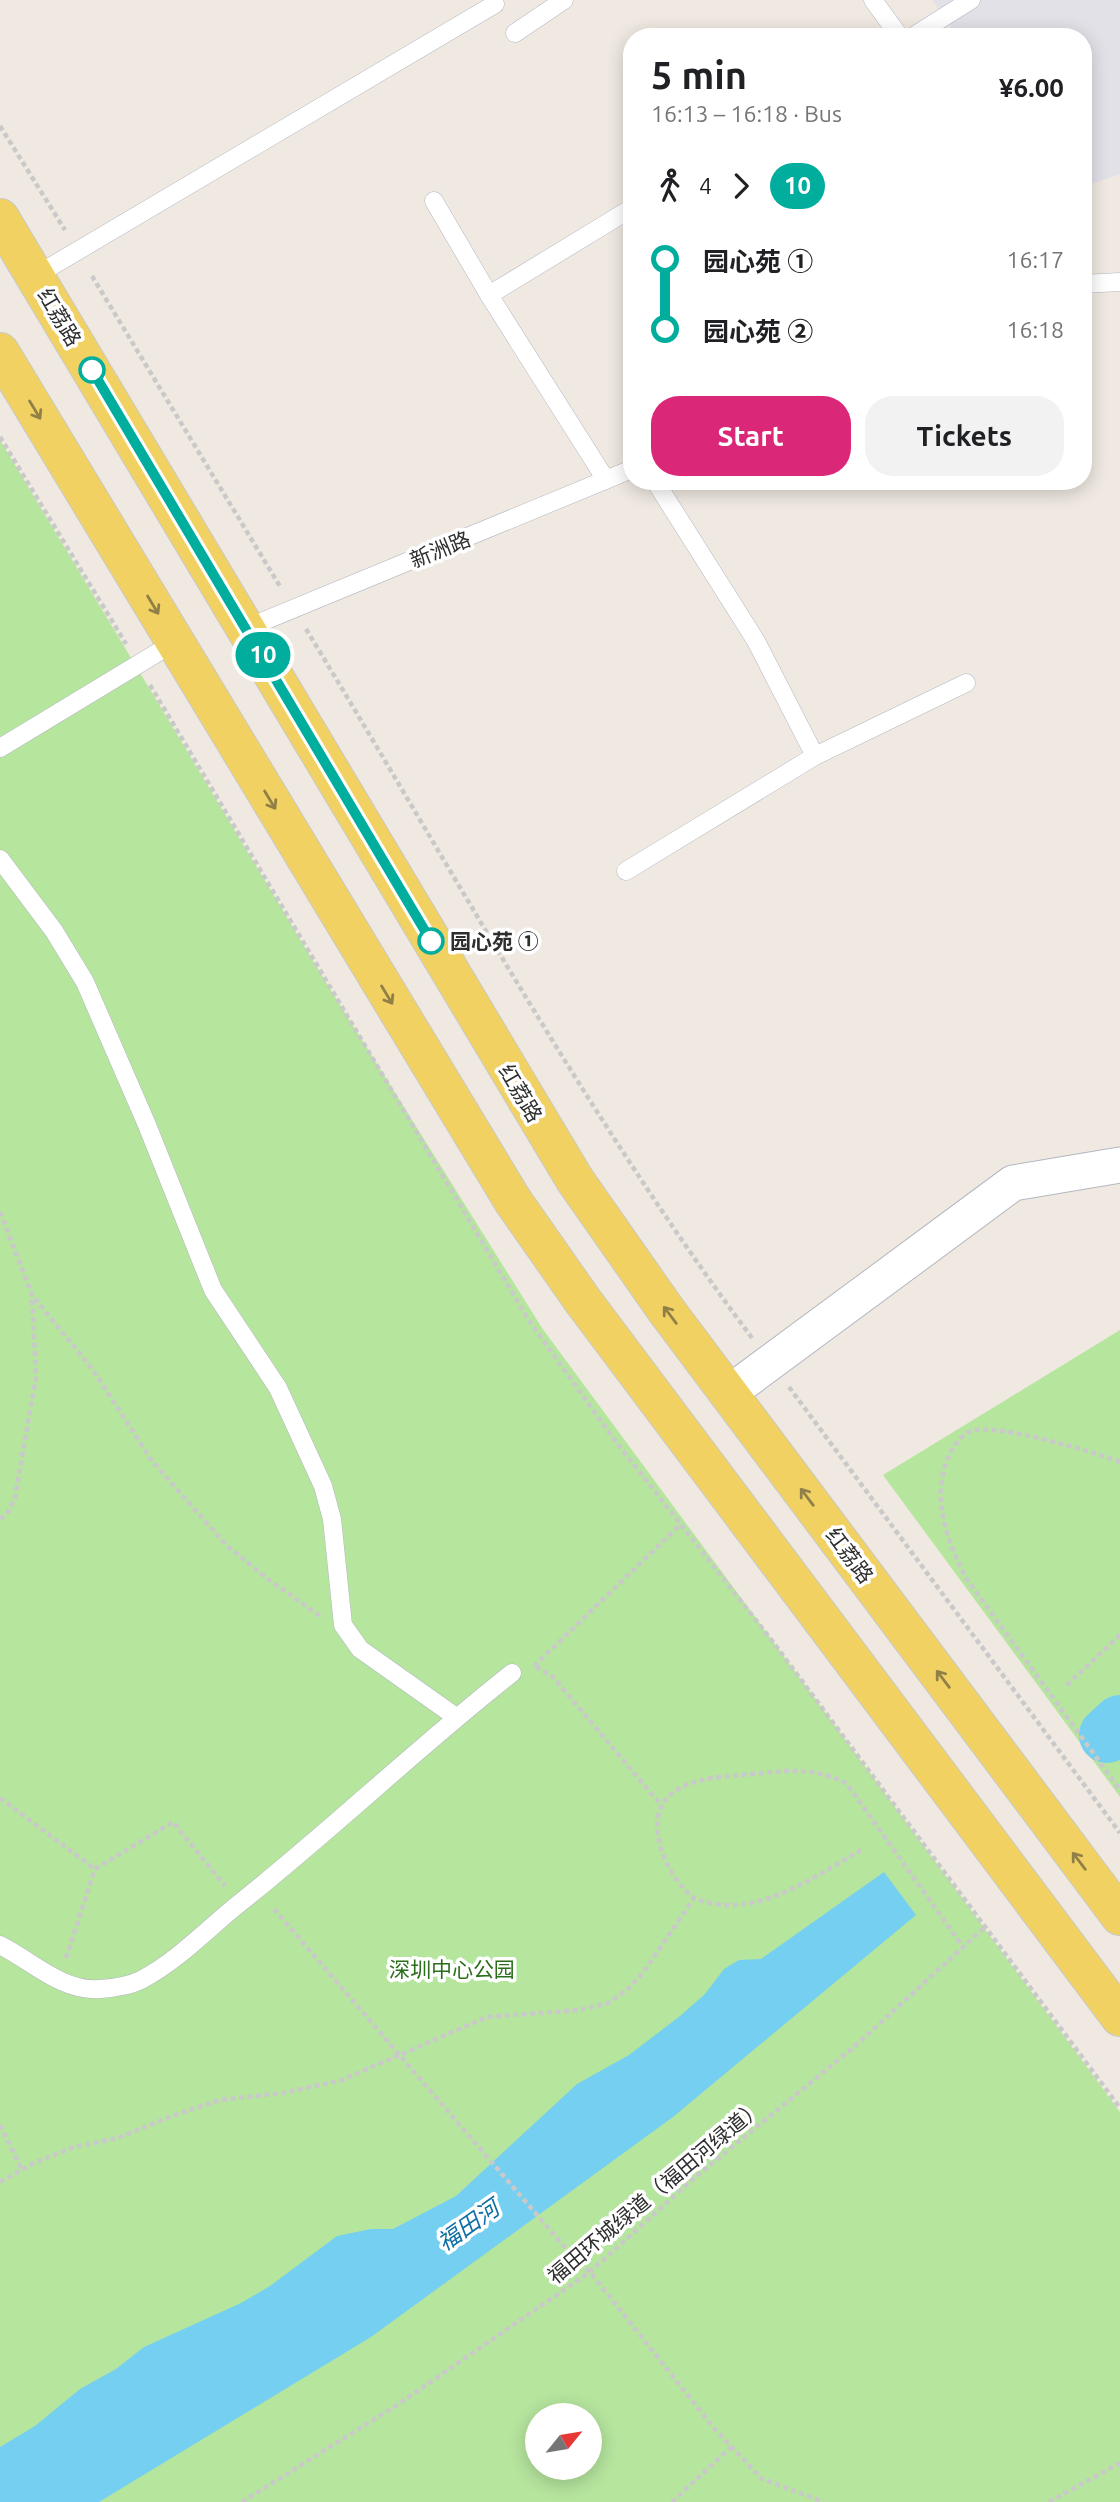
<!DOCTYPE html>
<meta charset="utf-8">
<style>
:root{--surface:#fff;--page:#f2f2f2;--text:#202124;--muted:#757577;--accent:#db2777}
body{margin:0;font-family:Ubuntu,"Noto Sans SC",sans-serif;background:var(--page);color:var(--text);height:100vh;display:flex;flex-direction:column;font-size:26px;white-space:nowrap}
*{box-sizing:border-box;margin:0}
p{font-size:23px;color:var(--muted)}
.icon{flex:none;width:38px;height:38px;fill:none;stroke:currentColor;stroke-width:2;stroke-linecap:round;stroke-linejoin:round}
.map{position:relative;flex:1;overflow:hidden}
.side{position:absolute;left:623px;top:28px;width:469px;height:462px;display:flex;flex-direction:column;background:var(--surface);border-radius:28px;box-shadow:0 4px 18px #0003}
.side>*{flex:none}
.badge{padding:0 14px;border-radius:23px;font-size:24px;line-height:46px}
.needle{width:46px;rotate:60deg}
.fabs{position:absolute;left:525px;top:2403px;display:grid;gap:14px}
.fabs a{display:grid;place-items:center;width:77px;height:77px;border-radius:50%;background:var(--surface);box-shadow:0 4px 18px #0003;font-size:35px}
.map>.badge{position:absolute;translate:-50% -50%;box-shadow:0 0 0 4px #fff}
.legs{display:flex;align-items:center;gap:10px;height:77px;padding:0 28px;font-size:23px}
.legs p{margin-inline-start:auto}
.summary{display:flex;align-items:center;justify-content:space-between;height:119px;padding:0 28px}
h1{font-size:38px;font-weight:700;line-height:52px}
.action{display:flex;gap:14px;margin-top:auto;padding:14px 28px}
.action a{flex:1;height:80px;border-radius:28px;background:var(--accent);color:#fff;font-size:28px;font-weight:700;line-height:80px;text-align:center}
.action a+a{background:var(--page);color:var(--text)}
ul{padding:0 28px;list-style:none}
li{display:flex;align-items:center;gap:24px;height:70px;font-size:26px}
li i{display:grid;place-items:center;width:10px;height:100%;margin:0 9px;background:currentColor}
li i::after{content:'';width:18px;height:18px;margin:-9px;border:5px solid;border-radius:50%;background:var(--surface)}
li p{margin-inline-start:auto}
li:first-child i{background:linear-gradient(#0000 50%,currentColor 0)}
li:last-child i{background:linear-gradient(currentColor 50%,#0000 0)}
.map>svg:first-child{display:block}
</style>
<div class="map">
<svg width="1120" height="2502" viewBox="0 0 1120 2502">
<rect width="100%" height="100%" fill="#efe9e1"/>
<polygon fill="#e3e1e8" points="932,0 1120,0 1120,174 1083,187 1083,37 958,37"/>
<g fill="#b6e59e" fill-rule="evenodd">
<path d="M0 440 327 984 542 1328 1120 2112V2502H0ZM537 2415H590V2468H537Z"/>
<polygon points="1120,1330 1120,1797 883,1475"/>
</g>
<polygon fill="#75cff0" points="884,1872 916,1915 673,2117 371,2337 99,2502 0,2502 0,2447 35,2426 80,2389 116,2369 144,2347 241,2303 270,2286 337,2236 371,2229 393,2229 456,2196 577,2084 629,2055 680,2016 705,1994 724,1969 739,1960 761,1959"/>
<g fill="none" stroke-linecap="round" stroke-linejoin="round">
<polyline stroke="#75cff0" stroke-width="56" points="1107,1735 1120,1723"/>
<g stroke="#b4b7c1" stroke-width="19">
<g id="lane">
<polyline points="873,0 900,37"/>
<polyline points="515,33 564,0"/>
<polyline points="912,37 971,0"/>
<polyline points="434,201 489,295 606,480"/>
<polyline points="35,276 495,4"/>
<polyline points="1083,284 1120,282"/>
<polyline points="489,295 632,208"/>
<polyline points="655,481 756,641 815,756"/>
<polyline points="247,628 632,469"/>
<polyline points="0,748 175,642"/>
<polyline points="0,859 54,931 85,982 147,1125 213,1290 278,1388 323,1486 332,1519 343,1625 360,1649 456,1717"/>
<polyline points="626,871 815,756 966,683"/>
<path d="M0 1945C32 1961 62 1992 100 1989 114 1988 129 1986 141 1980 179 1960 208 1928 241 1902 334 1828 419 1746 512 1673"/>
</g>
</g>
<g stroke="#b4b7c1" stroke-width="37">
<polyline id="street" points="729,1393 1013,1183 1120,1165"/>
</g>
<g stroke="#c9c9c9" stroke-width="40">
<g id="primary">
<polyline points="0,218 575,1180 666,1310 1120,1916"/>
<polyline points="0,352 513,1201 583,1301 1120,2017"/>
</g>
</g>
<g stroke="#c9c9c9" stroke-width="4.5" stroke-dasharray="5 3.5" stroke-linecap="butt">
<polyline points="0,126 65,230"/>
<polyline points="92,276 281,588"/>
<polyline points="0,437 126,644"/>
<path d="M306 629C451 867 585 1114 752 1338"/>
<polyline points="150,685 528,1319 613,1438 773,1642 1120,2108"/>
<polyline points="0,1212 32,1295 93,1370 152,1461 226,1545 268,1579 320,1616"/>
<polyline points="789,1387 1120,1833"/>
<path d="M1120 1462C1094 1452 997 1423 972 1431 962 1434 955 1444 950 1453 930 1495 946 1540 966 1578L1120 1790"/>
<polyline points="0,1519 9,1511 15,1497 36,1377 32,1296"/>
<polyline points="534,1666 681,1524"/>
<polyline points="536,1667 553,1677 661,1805"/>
<polyline points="1067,1685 1120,1635"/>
<polyline points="0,1798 95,1869"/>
<path d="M861 1850C823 1872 780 1902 734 1905 723 1906 702 1903 693 1897 666 1877 641 1819 671 1794 693 1776 727 1777 753 1774 787 1770 816 1767 847 1784L963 1947"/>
<polyline points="66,1958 95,1869 173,1822 225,1886"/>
<polyline points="0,2125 22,2170"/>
<polyline points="0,2182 34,2163 74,2147 118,2138 174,2115 220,2100 283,2093 342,2080 487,2017 579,2010 608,2003 628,1989 643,1973 694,1898"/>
<polyline points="562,2244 590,2272 713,2427 762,2479 824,2502"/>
<polyline points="242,2502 397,2405 590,2272 692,2180 854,2047 986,1926"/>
<polyline points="672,2502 731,2447"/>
<polyline points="1049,2502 1120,2463"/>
</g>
<use href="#lane" stroke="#fff" stroke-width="18"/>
<use href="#street" stroke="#fff" stroke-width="35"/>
<use href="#primary" stroke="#f2d163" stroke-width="38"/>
<polyline stroke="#c9c9c9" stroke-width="4.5" stroke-dasharray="5 3.5" stroke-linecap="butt" points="274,1909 562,2244"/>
</g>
<defs><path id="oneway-shaft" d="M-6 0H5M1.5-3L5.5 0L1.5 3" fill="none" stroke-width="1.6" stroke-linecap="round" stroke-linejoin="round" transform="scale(1.75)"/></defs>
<g stroke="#908048">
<use href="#oneway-shaft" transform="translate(35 410) rotate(59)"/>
<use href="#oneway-shaft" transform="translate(153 605) rotate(59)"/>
<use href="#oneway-shaft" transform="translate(270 800) rotate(59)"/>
<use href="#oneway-shaft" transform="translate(387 995) rotate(59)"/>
<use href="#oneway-shaft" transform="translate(670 1315) rotate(-127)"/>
<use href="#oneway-shaft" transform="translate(807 1497) rotate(-127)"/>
<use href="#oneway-shaft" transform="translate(943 1679) rotate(-127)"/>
<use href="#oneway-shaft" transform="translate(1079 1861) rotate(-127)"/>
</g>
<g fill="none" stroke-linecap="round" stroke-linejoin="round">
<g stroke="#fff" stroke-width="16">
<polyline id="line-1" points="92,370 431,941"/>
</g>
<use href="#line-1" stroke="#01ad9c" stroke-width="10"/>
</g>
<g fill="#fff" stroke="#01ad9c" stroke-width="3.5">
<circle cx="92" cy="370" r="12"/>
<circle cx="431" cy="941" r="12"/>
</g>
<g text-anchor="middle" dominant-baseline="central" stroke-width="7" stroke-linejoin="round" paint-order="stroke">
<g font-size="21" fill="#2e2e2e" stroke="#fff">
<text transform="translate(60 317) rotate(59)">红荔路</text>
<text transform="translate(440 549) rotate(-22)">新洲路</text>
<text transform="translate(521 1093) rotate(59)">红荔路</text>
<text transform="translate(850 1555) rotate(53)">红荔路</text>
<text transform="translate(655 2191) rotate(-40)">福田环城绿道（福田河绿道）</text>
</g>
<g font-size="21" font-weight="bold" fill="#2e2e2e" stroke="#fff" text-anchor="start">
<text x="450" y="941">园心苑 ①</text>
</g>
<g font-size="21" fill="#2c6e1b" stroke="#fff">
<text x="452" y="1969">深圳中心公园</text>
</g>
<g font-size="23" font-style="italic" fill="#0d6fa3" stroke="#fff">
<text transform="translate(468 2225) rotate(-35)">福田河</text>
</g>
</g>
</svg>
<div class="fabs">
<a><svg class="needle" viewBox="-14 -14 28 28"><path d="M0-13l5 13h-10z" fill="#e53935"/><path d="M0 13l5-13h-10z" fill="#757577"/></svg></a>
</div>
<b class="badge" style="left:263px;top:655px;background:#01ad9c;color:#fff">10</b>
<section class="side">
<div class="summary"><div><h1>5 min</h1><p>16:13 – 16:18 · Bus</p></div><b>¥6.00</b></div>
<div class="legs"><svg class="icon" aria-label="walk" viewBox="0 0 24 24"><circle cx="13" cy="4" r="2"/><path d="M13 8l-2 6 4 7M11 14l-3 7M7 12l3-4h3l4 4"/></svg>4<svg class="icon" aria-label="forward" viewBox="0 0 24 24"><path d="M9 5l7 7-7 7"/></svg><b class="badge" style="background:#01ad9c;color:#fff">10</b></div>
<ul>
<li><i style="color:#01ad9c"></i><b>园心苑 ①</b><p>16:17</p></li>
<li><i style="color:#01ad9c"></i><b>园心苑 ②</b><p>16:18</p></li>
</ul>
<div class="action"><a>Start</a><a>Tickets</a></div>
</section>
</div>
